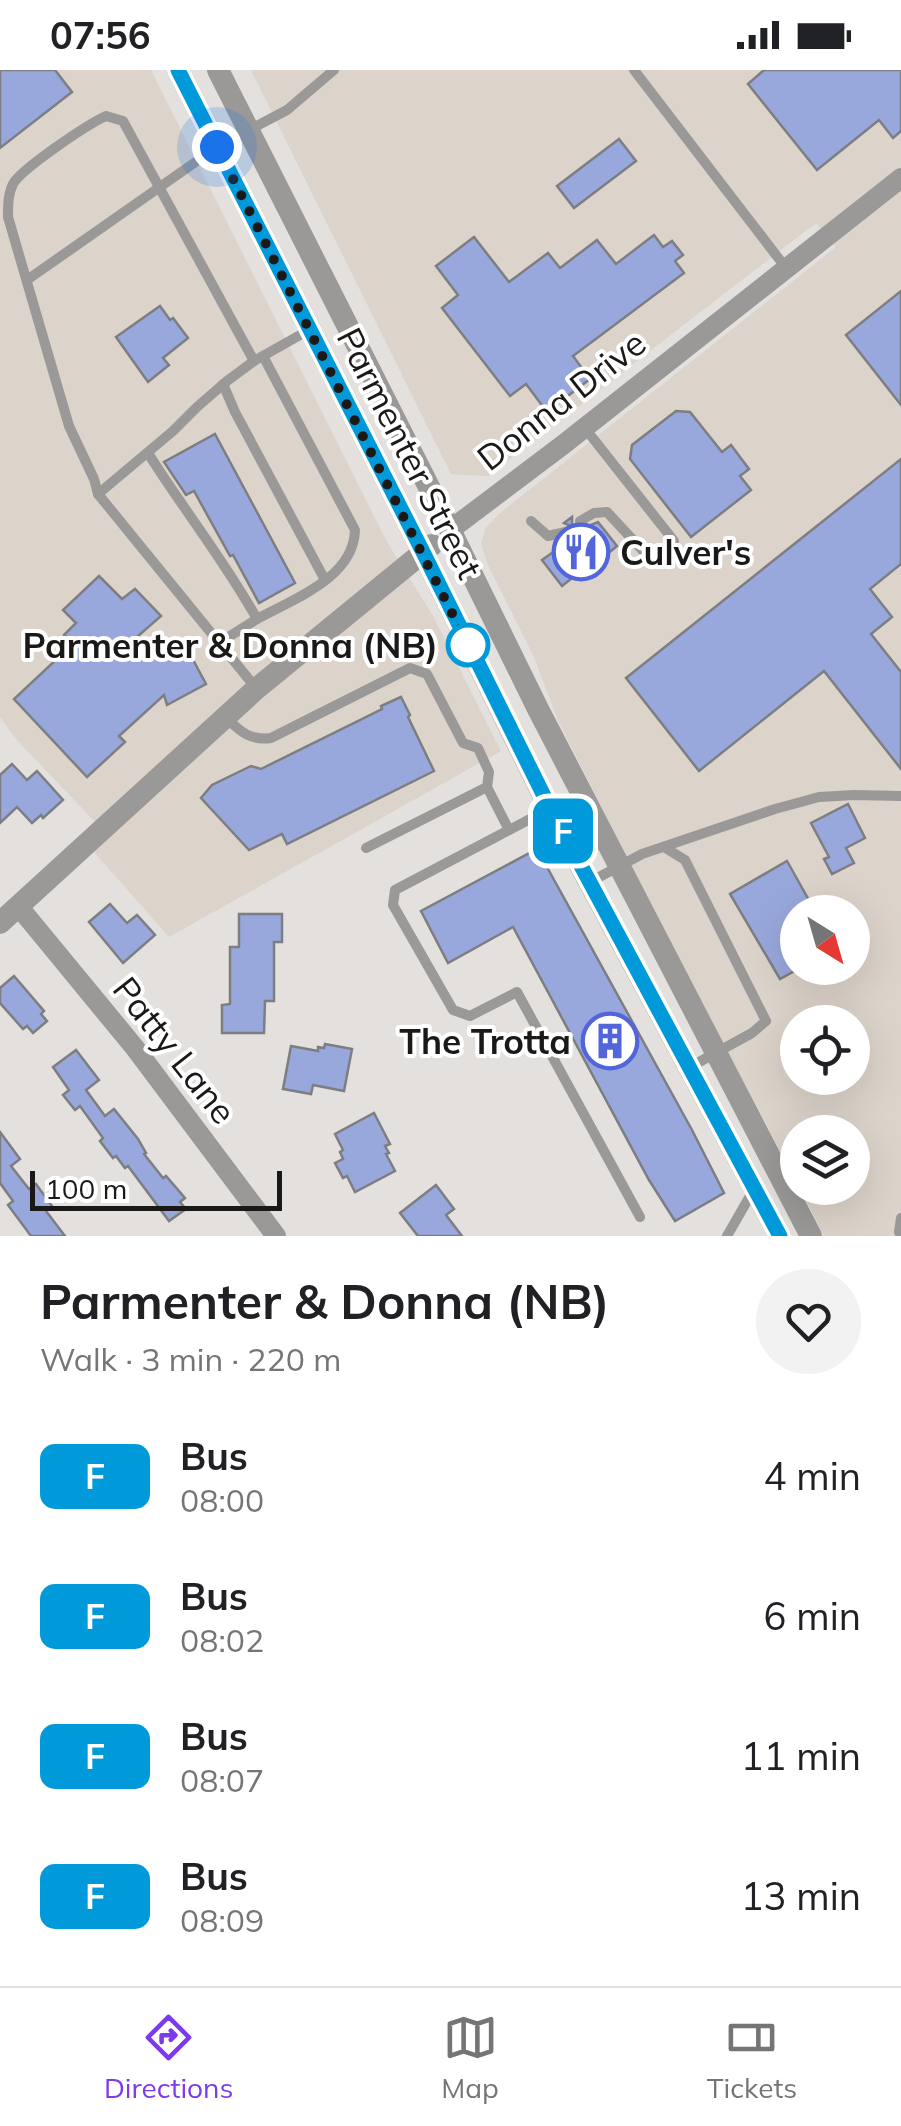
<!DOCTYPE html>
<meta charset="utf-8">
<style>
:root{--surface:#fff;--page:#f2f2f2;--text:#202124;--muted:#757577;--line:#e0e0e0;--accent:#7c3aed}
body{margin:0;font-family:Mulish,sans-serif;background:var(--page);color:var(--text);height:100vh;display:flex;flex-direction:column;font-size:38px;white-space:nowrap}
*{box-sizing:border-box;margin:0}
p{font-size:32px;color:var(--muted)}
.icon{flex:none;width:55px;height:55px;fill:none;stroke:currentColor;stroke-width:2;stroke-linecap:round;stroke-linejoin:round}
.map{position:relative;height:1166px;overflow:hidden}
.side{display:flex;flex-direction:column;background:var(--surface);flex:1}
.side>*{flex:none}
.badge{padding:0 20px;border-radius:15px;font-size:35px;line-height:65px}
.needle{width:65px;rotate:143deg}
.tools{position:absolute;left:780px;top:825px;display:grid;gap:20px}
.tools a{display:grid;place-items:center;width:90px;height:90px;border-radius:50%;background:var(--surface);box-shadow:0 10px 40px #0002;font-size:50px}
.scale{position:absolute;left:30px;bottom:25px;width:252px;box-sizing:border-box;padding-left:10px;border:5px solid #1a1918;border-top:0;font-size:28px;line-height:35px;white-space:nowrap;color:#1a1918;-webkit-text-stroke:8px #fff;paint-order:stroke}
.you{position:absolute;width:50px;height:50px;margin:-25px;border:8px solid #fff;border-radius:50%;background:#1a73e8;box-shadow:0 0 0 15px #1a73e833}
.map>.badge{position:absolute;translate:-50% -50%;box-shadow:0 0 0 5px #fff}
.round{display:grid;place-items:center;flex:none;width:105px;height:105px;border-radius:52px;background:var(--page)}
.head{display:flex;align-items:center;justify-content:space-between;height:170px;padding:0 40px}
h1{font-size:48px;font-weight:700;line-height:75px}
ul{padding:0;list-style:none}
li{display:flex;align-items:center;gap:30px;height:140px;padding:0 40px}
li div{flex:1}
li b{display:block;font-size:38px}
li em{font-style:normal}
li .badge{min-width:110px;font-weight:700;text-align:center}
.status{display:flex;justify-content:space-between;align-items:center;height:70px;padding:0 50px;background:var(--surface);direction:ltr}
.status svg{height:28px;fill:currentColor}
.tabs{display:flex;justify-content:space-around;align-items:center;height:140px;border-top:2px solid var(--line);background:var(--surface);font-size:28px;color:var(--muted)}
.tabs a{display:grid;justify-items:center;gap:5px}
.tabs .active{color:var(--accent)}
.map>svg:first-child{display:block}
</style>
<div class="status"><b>07:56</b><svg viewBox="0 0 49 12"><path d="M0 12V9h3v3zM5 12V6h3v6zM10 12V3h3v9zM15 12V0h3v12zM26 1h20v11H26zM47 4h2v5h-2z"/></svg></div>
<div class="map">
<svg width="901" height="1166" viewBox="0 0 901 1166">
<rect width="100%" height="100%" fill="#e3e0dd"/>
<g fill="#dcd3ca" fill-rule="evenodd">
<polygon points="0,0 151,0 387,472 433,546 501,681 169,867 87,774 102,759 15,668 0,647"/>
<path d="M251 0H901V1166H824L800 1118H852V1062H798L797 1113 669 870 559 653 534 587 488 495 481 474 486 457 499 444 836 177 816 153 488 406 451 404ZM798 842H852V898H798ZM798 952H852V1008H798Z"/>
</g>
<g fill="#99a8dc" stroke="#7d7e82" stroke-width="2.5">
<polygon points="0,0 55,0 72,22 0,78"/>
<polygon points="764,0 901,0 901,61 893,68 879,50 817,100 748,14"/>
<polygon points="619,69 636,91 574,138 557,116"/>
<polygon points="654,165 663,177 672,171 683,185 675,191 684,203 573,286 590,309 547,342 526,314 510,326 442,238 458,225 436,196 474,167 509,212 548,183 560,198 597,170 616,194"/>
<polygon points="901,221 901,335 846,265"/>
<polygon points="160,236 170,250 173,248 188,268 163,288 169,295 148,312 116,267"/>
<polygon points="676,341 690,342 722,382 731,375 749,399 740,406 751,420 691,467 630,389 632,375"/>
<polygon points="215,364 295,513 259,533 233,485 230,486 194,421 186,425 164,392"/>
<polygon points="901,389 901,494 870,519 892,547 871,564 901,602 901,699 824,601 699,701 626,608"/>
<polygon points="572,447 572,454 579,460 598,452 617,476 596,493 594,491 562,516 542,490 573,468 575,464 573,457 564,453"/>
<polygon points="99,506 122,529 135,519 161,546 138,566 160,587 185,575 206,614 167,635 164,625 119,666 125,672 87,707 14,629 73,574 64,565 76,553 63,540"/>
<polygon points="401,627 410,645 408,647 434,701 287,774 282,764 249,780 201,728 212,715 251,696 261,699 382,639 381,636"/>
<polygon points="12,694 27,710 37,701 63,730 43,748 41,745 32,753 17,737 0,753 0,705"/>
<polygon points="848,734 865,768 846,778 854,793 832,804 824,789 829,787 811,753"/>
<polygon points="537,779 692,1060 724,1123 675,1151 649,1110 513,857 448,893 421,841"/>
<polygon points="787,791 810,832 822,827 829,842 798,842 798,899 780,909 730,824"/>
<polygon points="110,834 127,853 137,845 155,865 123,893 89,852"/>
<polygon points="239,844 282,844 282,872 274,872 274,931 265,931 264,963 222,963 222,935 230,934 230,877 239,877"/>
<polygon points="14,906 44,941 41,944 47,951 33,963 27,956 23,959 0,933 0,918"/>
<polygon points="325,974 352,979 344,1021 313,1015 311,1024 283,1019 291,976 318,981 318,977 324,978"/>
<polygon points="76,980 99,1010 86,1020 105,1046 114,1039 138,1069 146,1083 144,1084 163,1108 166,1106 185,1128 180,1132 186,1139 169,1151 128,1096 125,1098 116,1086 113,1088 100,1071 103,1068 80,1036 75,1040 63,1025 69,1020 53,997"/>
<polygon points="374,1043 390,1074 385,1076 389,1083 386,1084 395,1101 355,1122 347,1106 343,1108 335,1093 343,1089 340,1082 343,1080 335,1064"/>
<polygon points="0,1062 20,1089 11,1096 29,1119 36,1114 52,1136 46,1141 65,1166 31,1166 8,1135 13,1131 0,1113"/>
<polygon points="436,1115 454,1139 446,1145 462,1166 418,1166 400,1143"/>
</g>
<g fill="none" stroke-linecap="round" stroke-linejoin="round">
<g stroke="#9a9998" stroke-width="10">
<polyline points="634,0 786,198"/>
<polyline points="27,210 217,77 287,40 334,0"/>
<path d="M254 291 123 51 106 46C88 54 21 99 13 114 8 124 8 135 8 147L69 356 94 409 98 424 256 618"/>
<polyline points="223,314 235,342 325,510"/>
<path d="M148 383C183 439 225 491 257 549 293 529 354 508 355 460L263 286"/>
<polyline points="98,424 173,361 197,337 227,311 254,291 309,260"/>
<polyline points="531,451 548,466 566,462"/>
<polyline points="580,451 594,443 607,442 646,484 652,489 659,491 668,484 674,471 584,357"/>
<polyline points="219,573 257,549"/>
<path d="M226 648C240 661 250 671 271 668L410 598 427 604 463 673 478 678 489 702 487 717 366 778"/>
<polyline points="487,717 509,760"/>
<polyline points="549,739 395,820 393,835 453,940 470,946 517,922 640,1147"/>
<polyline points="664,777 685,790 766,951 752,963 690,997"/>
<polyline points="590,812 642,784 775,739 819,727 854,725 901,726"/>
<polyline points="727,1166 754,1119"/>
<polyline points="901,1166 899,1162 901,1148"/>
</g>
<g stroke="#9a9998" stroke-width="20">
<polyline points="450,460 564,374 901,108"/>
<polyline points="19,837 135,978 276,1166"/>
</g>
<g stroke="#9a9998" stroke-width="22">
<polyline points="178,0 423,482 550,739 780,1166"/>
<polyline points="218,0 433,425 538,639 811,1166"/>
<polyline points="0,853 256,619 432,475"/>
</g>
</g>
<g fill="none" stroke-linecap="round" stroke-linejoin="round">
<g stroke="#fff" stroke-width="22">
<polyline id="line" points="178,0 423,482 550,738 780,1166"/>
</g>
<use href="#line" stroke="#009ada" stroke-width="15"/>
<polyline stroke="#1a1918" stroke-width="10" stroke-dasharray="0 18" points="217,77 468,575"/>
</g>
<defs>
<g id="restaurant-ring" transform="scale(2.875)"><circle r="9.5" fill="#fff" stroke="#5265db" stroke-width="1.5"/><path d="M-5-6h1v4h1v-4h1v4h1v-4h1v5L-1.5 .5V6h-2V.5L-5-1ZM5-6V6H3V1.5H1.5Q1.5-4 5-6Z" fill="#5265db"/></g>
<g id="building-ring" transform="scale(2.875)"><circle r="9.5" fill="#fff" stroke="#5265db" stroke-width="1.5"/><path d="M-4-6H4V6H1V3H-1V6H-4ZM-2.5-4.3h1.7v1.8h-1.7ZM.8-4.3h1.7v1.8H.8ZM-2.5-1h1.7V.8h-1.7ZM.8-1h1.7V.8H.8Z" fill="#5265db"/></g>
</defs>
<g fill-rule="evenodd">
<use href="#restaurant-ring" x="581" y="482"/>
<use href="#building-ring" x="610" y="971"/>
</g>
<circle fill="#fff" stroke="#009ada" stroke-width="5" cx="468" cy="575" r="20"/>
<g text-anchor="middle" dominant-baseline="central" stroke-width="8" stroke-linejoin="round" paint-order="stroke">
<g font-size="35" fill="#1a1918" stroke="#fff">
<text transform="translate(561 330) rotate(-38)">Donna Drive</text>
<text transform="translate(410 383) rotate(63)">Parmenter Street</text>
<text transform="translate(175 980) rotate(52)">Patty Lane</text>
</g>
<g font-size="35" font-weight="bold" fill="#1a1918" stroke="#fff" text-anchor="start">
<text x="620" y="482">Culver's</text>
<text x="571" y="971" text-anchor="end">The Trotta</text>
</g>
<g font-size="35" font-weight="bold" fill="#1a1918" stroke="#fff" text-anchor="end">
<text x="438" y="575">Parmenter &amp; Donna (NB)</text>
</g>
</g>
</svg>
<div class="tools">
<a><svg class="needle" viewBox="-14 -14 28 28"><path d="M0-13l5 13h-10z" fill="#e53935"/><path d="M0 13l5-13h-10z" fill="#757577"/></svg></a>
<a><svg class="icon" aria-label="locate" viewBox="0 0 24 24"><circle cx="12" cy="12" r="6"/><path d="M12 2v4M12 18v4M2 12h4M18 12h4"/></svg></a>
<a><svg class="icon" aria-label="layers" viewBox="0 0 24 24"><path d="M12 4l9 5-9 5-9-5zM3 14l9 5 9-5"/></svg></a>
</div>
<div class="scale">100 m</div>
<div class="you" style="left:217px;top:77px"></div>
<b class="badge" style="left:563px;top:761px;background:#009ada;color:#fff">F</b>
</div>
<section class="side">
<div class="head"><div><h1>Parmenter &amp; Donna (NB)</h1><p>Walk · 3 min · 220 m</p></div><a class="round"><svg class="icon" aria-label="heart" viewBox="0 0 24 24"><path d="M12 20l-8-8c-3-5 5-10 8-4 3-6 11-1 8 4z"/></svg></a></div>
<ul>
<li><span class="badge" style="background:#009ada;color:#fff">F</span><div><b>Bus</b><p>08:00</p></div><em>4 min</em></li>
<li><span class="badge" style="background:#009ada;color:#fff">F</span><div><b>Bus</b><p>08:02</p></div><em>6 min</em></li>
<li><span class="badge" style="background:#009ada;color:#fff">F</span><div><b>Bus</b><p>08:07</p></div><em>11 min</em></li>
<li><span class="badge" style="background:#009ada;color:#fff">F</span><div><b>Bus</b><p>08:09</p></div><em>13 min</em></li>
</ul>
</section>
<nav class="tabs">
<a class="active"><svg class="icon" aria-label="directions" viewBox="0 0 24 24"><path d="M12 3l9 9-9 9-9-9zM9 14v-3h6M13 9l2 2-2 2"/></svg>Directions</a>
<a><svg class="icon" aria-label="map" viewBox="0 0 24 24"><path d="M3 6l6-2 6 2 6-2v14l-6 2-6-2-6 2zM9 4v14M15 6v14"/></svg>Map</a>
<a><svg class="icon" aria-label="tickets" viewBox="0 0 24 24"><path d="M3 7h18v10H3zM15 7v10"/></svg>Tickets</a>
</nav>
